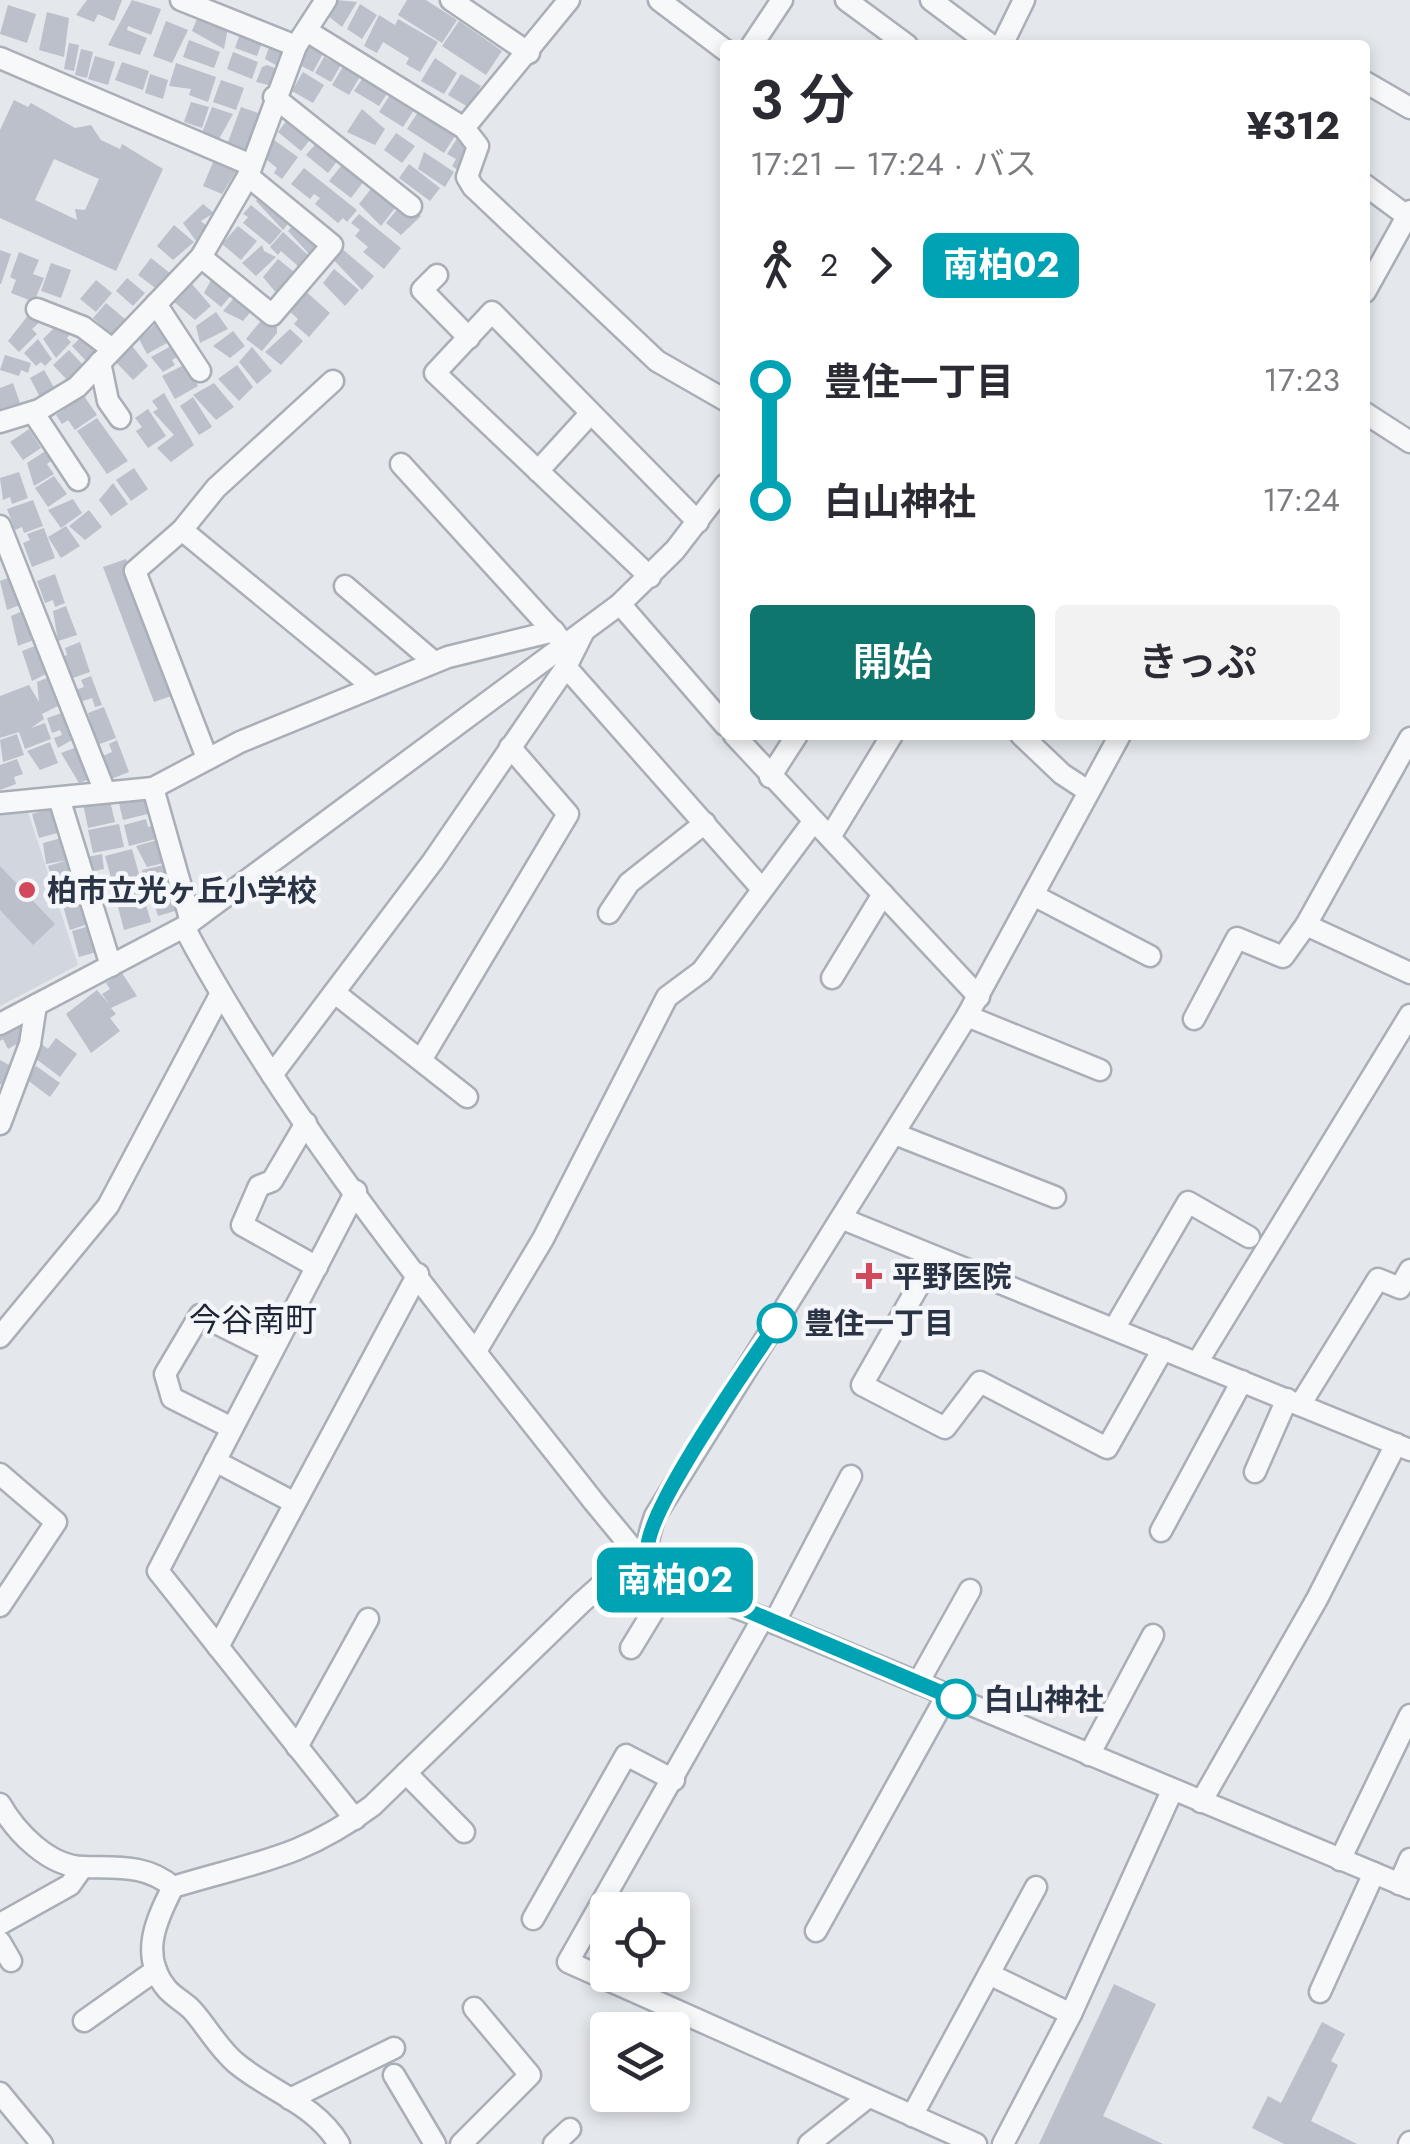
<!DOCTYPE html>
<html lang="ja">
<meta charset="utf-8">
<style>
:root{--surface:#fff;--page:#f2f2f3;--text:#2b2b33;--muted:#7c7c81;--accent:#0f766e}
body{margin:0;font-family:Jost,"Noto Sans JP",sans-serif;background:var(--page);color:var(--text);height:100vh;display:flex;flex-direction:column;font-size:38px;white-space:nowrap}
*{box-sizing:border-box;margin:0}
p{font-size:32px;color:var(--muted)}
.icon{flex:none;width:55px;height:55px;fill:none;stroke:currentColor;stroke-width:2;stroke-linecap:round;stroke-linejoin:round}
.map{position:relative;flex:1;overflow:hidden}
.panel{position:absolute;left:720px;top:40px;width:650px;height:700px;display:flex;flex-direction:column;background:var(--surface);border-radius:10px;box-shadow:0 5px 15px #0003}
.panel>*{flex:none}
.badge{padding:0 20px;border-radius:15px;font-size:35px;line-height:65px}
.fabs{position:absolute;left:590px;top:1892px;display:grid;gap:20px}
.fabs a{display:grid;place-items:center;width:100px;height:100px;border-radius:10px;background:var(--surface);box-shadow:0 5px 15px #0003;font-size:50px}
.map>.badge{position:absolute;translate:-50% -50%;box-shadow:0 0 0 5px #fff}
.legs{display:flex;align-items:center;gap:15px;height:110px;padding:0 30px;font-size:32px}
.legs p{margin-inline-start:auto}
.headline{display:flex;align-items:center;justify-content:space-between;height:170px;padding:0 30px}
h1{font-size:55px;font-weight:600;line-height:75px}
.cta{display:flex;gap:20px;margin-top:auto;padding:20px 30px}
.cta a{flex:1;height:115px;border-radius:10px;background:var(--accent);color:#fff;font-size:40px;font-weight:600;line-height:115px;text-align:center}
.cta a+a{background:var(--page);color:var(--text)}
ul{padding:0 30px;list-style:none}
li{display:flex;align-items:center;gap:35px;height:120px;font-size:38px}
li i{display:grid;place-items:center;width:15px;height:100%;margin:0 12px;background:currentColor}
li i::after{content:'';width:25px;height:25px;margin:-12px;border:8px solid;border-radius:50%;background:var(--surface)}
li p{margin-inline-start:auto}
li:first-child i{background:linear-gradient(#0000 50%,currentColor 0)}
li:last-child i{background:linear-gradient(currentColor 50%,#0000 0)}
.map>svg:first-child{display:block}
</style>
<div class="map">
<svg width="1410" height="2144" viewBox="0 0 1410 2144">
<rect width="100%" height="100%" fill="#e4e7ec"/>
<polygon fill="#d2d6de" points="28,812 78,965 0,1006 0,815"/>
<g fill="#bbc0ca" fill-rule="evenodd">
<polygon points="87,0 122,0 114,21 98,14 94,22 76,15"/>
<polygon points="132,0 161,9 151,35 128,26 127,30 147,38 140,55 108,45"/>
<polygon points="337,0 357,2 342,27 327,15"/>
<polygon points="407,0 426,0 457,20 442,43 398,15"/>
<polygon points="360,4 377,15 362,39 347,29"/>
<polygon points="8,5 36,14 27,43 0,34"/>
<polygon points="47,12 69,18 64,57 39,50"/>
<polygon points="379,15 395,25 398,19 438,42 420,72 406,64 409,58 383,42 377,53 364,46"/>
<polygon points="198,16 228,28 224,49 192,31"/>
<polygon points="166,21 188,30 172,63 153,56"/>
<polygon points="459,21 502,51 486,75 442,46"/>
<polygon points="241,31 263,40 257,56 235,48"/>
<polygon points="313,39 327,46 313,72 294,62"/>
<polygon points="189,40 220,52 214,68 183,57"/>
<polygon points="271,41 290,48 283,69 265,59"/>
<polygon points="69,43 79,45 74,71 64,69"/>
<polygon points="81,49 93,52 87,78 75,75"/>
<polygon points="233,52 258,62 252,79 227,69"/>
<polygon points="335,52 345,58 331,82 315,73 324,57 331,61"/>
<polygon points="95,56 115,62 108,85 88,79"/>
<polygon points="435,58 457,73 444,94 421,81"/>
<polygon points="347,60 364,70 349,95 332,85"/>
<polygon points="122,62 149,71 143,90 115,80"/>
<polygon points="176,63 216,77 208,102 189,95 191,89 169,86"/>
<polygon points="267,65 282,71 276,87 256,82 262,67"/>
<polygon points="303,72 324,85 313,103 292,91"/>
<polygon points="150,74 168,80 163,99 145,93"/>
<polygon points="461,74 481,86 468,107 448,95"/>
<polygon points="364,76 388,92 379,106 354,91"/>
<polygon points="221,80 244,88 236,110 213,102"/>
<polygon points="399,92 418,104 403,127 379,112 390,95 395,99"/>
<path d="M14 100 28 107 31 103 75 128 91 125 101 140 120 149 122 144 163 169 116 271 0 218V130ZM54 159 99 179 85 210 75 209 77 220 35 200Z"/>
<polygon points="191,102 209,107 202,128 184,122"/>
<polygon points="212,107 233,114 219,139 202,133"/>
<polygon points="241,107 261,114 246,156 228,142"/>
<polygon points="362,109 385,129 375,145 347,132"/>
<polygon points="420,109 457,133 444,153 407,129"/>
<polygon points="287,120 313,136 301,151 278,132"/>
<polygon points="396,133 415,146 402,163 384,150"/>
<polygon points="458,137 469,144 463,174 452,166 456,159 447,154"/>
<polygon points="320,139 341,156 328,173 306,155"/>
<polygon points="274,140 298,157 282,179 274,173 277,168 262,156"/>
<polygon points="424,152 454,172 445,187 418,169"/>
<polygon points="214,160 237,170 222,194 203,186"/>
<polygon points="345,161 364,181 351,198 329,181"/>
<polygon points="409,164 440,188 430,201 399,178"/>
<polygon points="304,168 357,210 347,222 343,218 338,223 315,204 320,198 314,194 310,199 291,184"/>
<polygon points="374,185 395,201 395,208 381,226 359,204"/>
<polygon points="263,193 293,218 283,230 256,201"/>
<polygon points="203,204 214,213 201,221 208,227 196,241 183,223"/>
<polygon points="251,205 282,231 270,245 243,223 248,217 243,214"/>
<polygon points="407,205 421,216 401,235 386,223 400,206"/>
<polygon points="359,214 401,248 384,269 363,252 368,247 355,236 360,230 351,223"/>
<polygon points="296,221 320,241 309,254 288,231"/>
<polygon points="174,225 194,242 173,260 157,246"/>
<polygon points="238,226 257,241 241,260 222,244"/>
<polygon points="283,232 309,256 299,267 281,251 278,255 270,247"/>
<polygon points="262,245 264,251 276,257 256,276 242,263"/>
<polygon points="340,247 374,276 362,290 331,257"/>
<polygon points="0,250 11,254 1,284 0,284"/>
<polygon points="19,252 39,260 33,274 44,278 34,302 11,293 16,280 10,277"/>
<polygon points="151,258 171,274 158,290 138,275"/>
<polygon points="278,259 294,272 277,294 263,277"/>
<polygon points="51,263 71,270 61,298 41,291"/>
<polygon points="334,269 359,290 345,306 323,283"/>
<polygon points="215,273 234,292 221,307 204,293"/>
<polygon points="127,278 145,293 133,306 116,291"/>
<polygon points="96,280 112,293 96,312 80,299"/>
<polygon points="192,284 211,306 195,320 172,300"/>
<polygon points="303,289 330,313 309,337 294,324 298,319 286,308"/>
<polygon points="239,292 254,308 243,321 223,311"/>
<polygon points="106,303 125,319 112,334 93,318"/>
<polygon points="33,309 43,319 32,329 37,334 19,352 8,341"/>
<polygon points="216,312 228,329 200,343 196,326"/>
<polygon points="264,317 277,327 277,333 262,351 246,339"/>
<polygon points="161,319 170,335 164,338 167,343 147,354 139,339"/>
<polygon points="60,322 71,333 67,338 71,342 56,358 43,339"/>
<polygon points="290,329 303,341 281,365 265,352"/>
<polygon points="233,331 245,346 230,358 213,346"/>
<polygon points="85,333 101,349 87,362 72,346"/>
<polygon points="38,339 52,359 45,366 41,362 36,366 24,353"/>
<polygon points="175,344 180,355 172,360 175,365 163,372 151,357"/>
<polygon points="132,346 148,366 133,380 114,360"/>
<polygon points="252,347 272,371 257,384 239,362"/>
<polygon points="69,350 83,365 68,381 53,365"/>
<polygon points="5,355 31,363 28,373 21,370 19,376 0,370"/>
<polygon points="237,365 253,387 239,401 218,379"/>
<polygon points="182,366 189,368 198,386 175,399 162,376"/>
<polygon points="44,370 56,391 41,399 30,378"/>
<polygon points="13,383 20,403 0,410 0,388"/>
<polygon points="214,383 234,407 216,420 193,395"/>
<polygon points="164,393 194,445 171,462 157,448 174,435 153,412 158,409 152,401"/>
<polygon points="84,396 97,415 75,430 68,420 62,424 56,415"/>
<polygon points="193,397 212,427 199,435 180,406"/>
<polygon points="148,409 166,436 148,448 136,431 142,427 135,418"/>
<polygon points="97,418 128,461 107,474 77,431"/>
<polygon points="29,429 41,448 23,460 10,442"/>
<polygon points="47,450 53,459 47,464 54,474 34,486 27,463"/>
<polygon points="134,468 148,489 131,501 116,480"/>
<polygon points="19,472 28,498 12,504 10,497 3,500 0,478"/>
<polygon points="54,476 67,494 48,507 35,488"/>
<polygon points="113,483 128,504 111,516 99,500"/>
<polygon points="73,499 82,513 61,528 48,510"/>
<polygon points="33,500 43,526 24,533 22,527 15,530 7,509"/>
<polygon points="89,510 102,527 85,540 69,526"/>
<polygon points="66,526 80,546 61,558 48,537"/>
<polygon points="44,528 55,558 32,567 23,543 30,540 27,534"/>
<polygon points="126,559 177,694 154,702 103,567"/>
<polygon points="55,574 65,603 55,607 53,600 45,603 37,581"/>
<polygon points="14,576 25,603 7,610 0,581"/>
<polygon points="66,606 77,635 58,641 53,611"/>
<polygon points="27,609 36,639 18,646 11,616"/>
<polygon points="80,642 90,672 70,679 62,657 67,655 65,648"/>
<polygon points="40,644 50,672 32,681 22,651"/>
<polygon points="52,676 64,703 42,714 44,719 31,728 45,723 51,739 25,749 19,732 0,738 0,696 29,685 39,702 37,682"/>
<polygon points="91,676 102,705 95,707 92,698 80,702 76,690 84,687 81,680"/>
<polygon points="104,707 116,738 97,745 88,713"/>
<polygon points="68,711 77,737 58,748 54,738 62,735 60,730 52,733 47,718"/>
<polygon points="17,734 24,755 3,762 0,740"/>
<polygon points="117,740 129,772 111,779 103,756 112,752 109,744"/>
<polygon points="50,742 58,763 40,770 27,751"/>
<polygon points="82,745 90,779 79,783 61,753"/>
<polygon points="17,759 23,774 14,777 16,784 0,790 0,765"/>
<polygon points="135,795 136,800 152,797 156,812 123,820 118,799"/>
<polygon points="109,797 115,822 88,828 83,803"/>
<polygon points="58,806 65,831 39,838 32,814"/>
<polygon points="146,819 148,827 156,825 160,838 129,846 124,825"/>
<polygon points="119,824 124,847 93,853 88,830"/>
<polygon points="69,836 77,871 53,882 48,866 68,860 46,864 43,843"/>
<polygon points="157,840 164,863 147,867 136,846"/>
<polygon points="132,849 143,888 116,895 105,856"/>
<polygon points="102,854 104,869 86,873 83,858"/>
<polygon points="164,865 170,890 155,893 153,883 145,885 142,870"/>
<polygon points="0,866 55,924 33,945 0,910"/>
<polygon points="70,880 82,880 86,897 61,903 56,884"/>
<polygon points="142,891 151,922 124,930 116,899"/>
<polygon points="172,891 178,910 158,916 152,897"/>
<polygon points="84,900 91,923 70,930 63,906"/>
<polygon points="93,925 100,951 79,957 72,931"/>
<polygon points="122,973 137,996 111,1008 116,1014 110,1018 120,1031 91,1053 66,1014 97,990 109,1004 102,994 110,989 106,983"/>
<polygon points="30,1014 24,1040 8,1049 3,1039 0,1041 0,1030"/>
<polygon points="56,1038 77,1054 60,1077 31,1055 40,1043 48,1049"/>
<polygon points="0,1060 13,1067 3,1086 0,1084"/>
<polygon points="36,1066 60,1083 50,1097 26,1079"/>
<polygon points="1114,1984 1156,2004 1103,2116 1163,2144 1039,2144"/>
<polygon points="1322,2022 1345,2034 1331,2061 1338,2065 1311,2121 1357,2144 1284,2144 1252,2128 1268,2096 1281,2103"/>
</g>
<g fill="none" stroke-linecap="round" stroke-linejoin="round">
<g stroke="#a9aeb7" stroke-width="25">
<g id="minor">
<polyline points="181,0 296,46"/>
<polyline points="451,0 529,53"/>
<polyline points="659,0 725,50"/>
<polyline points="846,0 907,45"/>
<polyline points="931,0 991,45"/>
<polyline points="307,31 464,128 478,146 467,177 473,187 657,361 725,400"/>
<polyline points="752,45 782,0"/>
<polyline points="1002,45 1024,0"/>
<polyline points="0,58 251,165"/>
<polyline points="1365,82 1410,108"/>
<polyline points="274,97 411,206"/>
<polyline points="464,128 569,0"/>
<polyline points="1365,185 1407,216"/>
<polyline points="201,257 272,315 332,245 248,176"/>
<polyline points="437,275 422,290 469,338"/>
<polyline points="1365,292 1410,211"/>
<polyline points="156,304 200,371"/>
<polyline points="37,309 83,327 112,349"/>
<polyline points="100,362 108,401 120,418"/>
<polyline points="33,412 78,480"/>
<polyline points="1365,413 1410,442"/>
<polyline points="0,422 39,410 77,387 201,257 248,176 296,46 326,0"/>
<polyline points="401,464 553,631"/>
<polyline points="538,471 590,414"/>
<polyline points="0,526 105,792"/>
<polyline points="182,530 373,687"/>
<polyline points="650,577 435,373 492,312 698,522"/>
<polyline points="345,586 434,662"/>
<polyline points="620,604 725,725"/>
<polyline points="566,667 762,889"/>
<polyline points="734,735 979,997"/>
<polyline points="1021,735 1062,774 1088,791"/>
<path d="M1120 735 967 1016 655 1516C652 1526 647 1538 648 1548 650 1579 736 1607 763 1618L1410 1888"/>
<polyline points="1410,738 1306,925 1410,973"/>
<polyline points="207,758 135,571 182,530 216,488 333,381"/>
<polyline points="770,777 797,735"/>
<polyline points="153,788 191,922"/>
<polyline points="59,798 111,966"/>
<polyline points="0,803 153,788 240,742 448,657 554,631 563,644"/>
<polyline points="830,837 892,735"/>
<polyline points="1033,895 1150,956"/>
<polyline points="609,913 629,883 705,823"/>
<path d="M184 927C294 1134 450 1318 594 1502L632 1548 648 1550"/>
<polyline points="832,978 883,894"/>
<polyline points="335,993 467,1097"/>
<polyline points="967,1016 1100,1070"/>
<polyline points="1194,1019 1237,938 1283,957 1306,925"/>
<polyline points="0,1024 184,927 620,604 675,550 725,485"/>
<polyline points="421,1060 568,814 510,747"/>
<polyline points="272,1075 433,861 566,667 584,631"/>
<polyline points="306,1123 272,1181 259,1186 242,1225 317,1267"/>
<polyline points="0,1124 30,1044 36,1005"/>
<polyline points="895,1134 1055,1197"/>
<polyline points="843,1219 1410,1450"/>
<polyline points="935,1257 862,1385 945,1428 980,1382 1107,1448 1163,1349"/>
<polyline points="1114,1329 1188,1202 1249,1237"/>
<polyline points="0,1337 108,1206 220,995"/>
<polyline points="476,1351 543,1239 667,997 702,971 813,822"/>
<polyline points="1197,1363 1410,1015"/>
<polyline points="1300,1405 1378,1279 1400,1288 1410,1270"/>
<polyline points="232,1428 172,1398 165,1374 200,1315 272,1351"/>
<polyline points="215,1461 295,1503"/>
<polyline points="1255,1472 1287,1399"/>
<polyline points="0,1474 56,1522 0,1606"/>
<polyline points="1161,1531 1242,1381"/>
<polyline points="763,1618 568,1962 976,2144"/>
<polyline points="774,1623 851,1476"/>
<polyline points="218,1647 418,1274"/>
<polyline points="631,1648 673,1579"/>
<polyline points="918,1683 970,1590"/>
<polyline points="297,1747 368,1619"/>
<polyline points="1089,1755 1153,1635"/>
<polyline points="406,1773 464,1832"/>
<polyline points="1201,1802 1317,1599 1396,1444"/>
<path d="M0 1804C16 1832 49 1867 84 1867 117 1868 146 1864 173 1887"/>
<polyline points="355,1819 158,1571 356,1191"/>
<polyline points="1340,1860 1410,1715"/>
<polyline points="1399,1884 1410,1859"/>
<polyline points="533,1919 626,1755 674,1780"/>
<polyline points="0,1924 70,1885 82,1868"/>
<polyline points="816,1931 947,1695"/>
<polyline points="0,1942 11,1961"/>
<polyline points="989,1974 1071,2014"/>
<polyline points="1320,1992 1374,1873"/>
<polyline points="84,2021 156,1970"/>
<polyline points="394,2075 435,2144"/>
<polyline points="0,2093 42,2144"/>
<polyline points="290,2099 394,2048"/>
<polyline points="912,2116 1036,1887"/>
<path d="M339 2144C315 2104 271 2092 236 2063 217 2047 207 2026 191 2009 184 2002 174 1997 167 1989 139 1956 156 1920 173 1887 254 1862 301 1859 372 1806L581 1603 627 1562 648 1550"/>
<polyline points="461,2144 530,2075 474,2008"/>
<polyline points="554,2144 570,2129"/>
<polyline points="809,2144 867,2098"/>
<polyline points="1003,2144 1071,2014 1172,1791"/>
<polyline points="1409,2144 1410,2142"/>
</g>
</g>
<use href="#minor" stroke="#f7f8fa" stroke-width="20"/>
</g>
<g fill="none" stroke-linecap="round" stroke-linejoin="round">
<g stroke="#fff" stroke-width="22">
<path id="line-1" d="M777 1323C752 1361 642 1515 648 1551 650 1564 663 1572 673 1579L956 1699"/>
</g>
<use href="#line-1" stroke="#00a3b4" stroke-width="15"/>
</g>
<g fill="#d1495b" stroke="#f4f6f9" stroke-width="4">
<circle cx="27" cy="890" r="10"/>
<path d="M864 1261h10v10h10v10h-10v10h-10v-10h-10v-10h10z"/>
</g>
<g fill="#fff" stroke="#00a3b4" stroke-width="5">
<circle cx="777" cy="1323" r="18"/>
<circle cx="956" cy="1699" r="18"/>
</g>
<g text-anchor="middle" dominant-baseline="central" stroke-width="9" stroke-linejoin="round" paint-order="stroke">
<g font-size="30" font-weight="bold" fill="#2b3445" stroke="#f4f6f9" text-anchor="start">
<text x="47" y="890">柏市立光ヶ丘小学校</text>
<text x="892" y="1276">平野医院</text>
</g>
<g font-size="30" font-weight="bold" fill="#2b3445" stroke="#f4f6f9" text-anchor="start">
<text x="804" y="1323">豊住一丁目</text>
<text x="984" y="1699">白山神社</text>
</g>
<g font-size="32" fill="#1d2536" stroke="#f4f6f9">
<text x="253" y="1320">今谷南町</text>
</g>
</g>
</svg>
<div class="fabs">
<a><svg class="icon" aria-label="locate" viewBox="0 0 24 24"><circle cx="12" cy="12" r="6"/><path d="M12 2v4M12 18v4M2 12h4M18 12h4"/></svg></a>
<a><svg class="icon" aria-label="layers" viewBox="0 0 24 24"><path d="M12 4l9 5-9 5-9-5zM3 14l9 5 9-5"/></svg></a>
</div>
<b class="badge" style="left:675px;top:1580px;background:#00a3b4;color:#fff">南柏02</b>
<section class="panel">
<div class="headline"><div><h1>3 分</h1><p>17:21 – 17:24 · バス</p></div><b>¥312</b></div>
<div class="legs"><svg class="icon" aria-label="walk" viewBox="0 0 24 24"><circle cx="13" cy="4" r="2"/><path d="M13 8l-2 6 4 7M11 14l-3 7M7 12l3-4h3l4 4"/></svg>2<svg class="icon" aria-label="forward" viewBox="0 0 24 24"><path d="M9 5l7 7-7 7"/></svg><b class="badge" style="background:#00a3b4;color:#fff">南柏02</b></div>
<ul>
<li><i style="color:#00a3b4"></i><b>豊住一丁目</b><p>17:23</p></li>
<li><i style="color:#00a3b4"></i><b>白山神社</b><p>17:24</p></li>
</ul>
<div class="cta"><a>開始</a><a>きっぷ</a></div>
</section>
</div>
